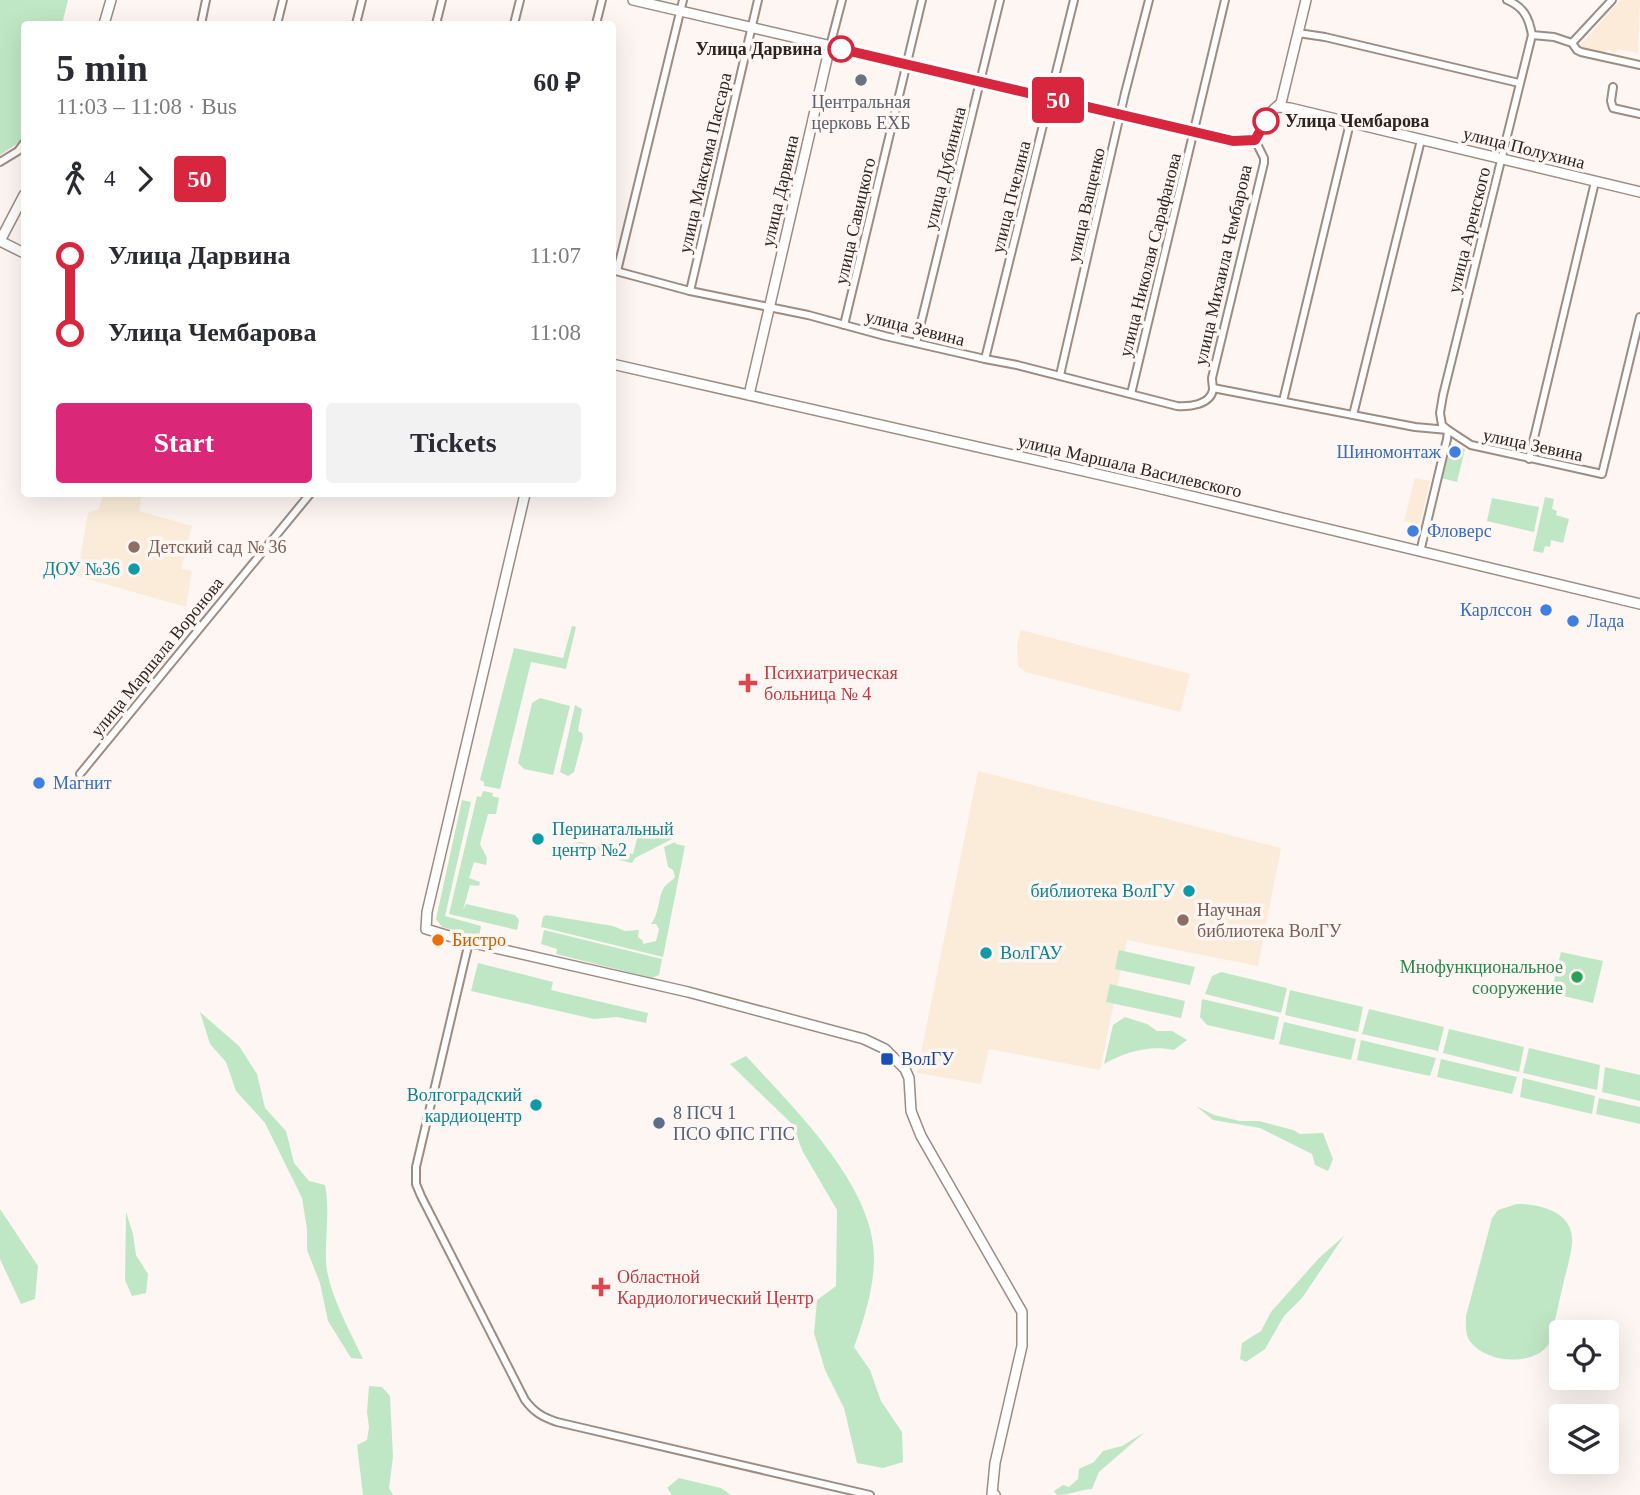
<!DOCTYPE html>
<meta charset="utf-8">
<style>
:root{--surface:#fff;--page:#f2f2f3;--text:#2b2b33;--muted:#7c7c81;--accent:#db2777}
body{margin:0;font-family:"Times New Roman",serif;background:var(--page);color:var(--text);height:100vh;display:flex;flex-direction:column;font-size:26px;white-space:nowrap}
*{box-sizing:border-box;margin:0}
p{font-size:23px;color:var(--muted)}
.icon{flex:none;width:38px;height:38px;fill:none;stroke:currentColor;stroke-width:2;stroke-linecap:round;stroke-linejoin:round}
.map{position:relative;flex:1;overflow:hidden}
.side{position:absolute;left:21px;top:21px;width:595px;height:476px;display:flex;flex-direction:column;background:var(--surface);border-radius:7px;box-shadow:0 7px 28px #0002}
.side>*{flex:none}
.badge{padding:0 14px;border-radius:5px;font-size:24px;line-height:46px}
.buttons{position:absolute;left:1549px;top:1320px;display:grid;gap:14px}
.buttons a{display:grid;place-items:center;width:70px;height:70px;border-radius:7px;background:var(--surface);box-shadow:0 7px 28px #0002;font-size:35px}
.map>.badge{position:absolute;translate:-50% -50%;box-shadow:0 0 0 4px #fff}
.legs{display:flex;align-items:center;gap:10px;height:77px;padding:0 35px;font-size:23px}
.legs p{margin-inline-start:auto}
.summary{display:flex;align-items:center;justify-content:space-between;height:119px;padding:0 35px}
h1{font-size:38px;font-weight:700;line-height:52px}
.primary-button{display:flex;gap:14px;margin-top:auto;padding:14px 35px}
.primary-button a{flex:1;height:80px;border-radius:7px;background:var(--accent);color:#fff;font-size:28px;font-weight:700;line-height:80px;text-align:center}
.primary-button a+a{background:var(--page);color:var(--text)}
ul{padding:0 35px;list-style:none}
li{display:flex;align-items:center;gap:24px;height:77px;font-size:26px}
li i{display:grid;place-items:center;width:10px;height:100%;margin:0 9px;background:currentColor}
li i::after{content:'';width:18px;height:18px;margin:-9px;border:5px solid;border-radius:50%;background:var(--surface)}
li p{margin-inline-start:auto}
li:first-child i{background:linear-gradient(#0000 50%,currentColor 0)}
li:last-child i{background:linear-gradient(currentColor 50%,#0000 0)}
.map>svg:first-child{display:block}
</style>
<div class="map">
<svg width="1640" height="1495" viewBox="0 0 1640 1495">
<rect width="100%" height="100%" fill="#fdf6f2"/>
<g fill="#fcebd9">
<polygon points="1620,0 1640,0 1638,53 1618,49 1614,54 1608,49 1603,54 1588,51 1581,45"/>
<polygon points="1415,478 1430,481 1420,524 1404,521"/>
<polygon points="1021,630 1190,674 1180,712 1026,672 1018,666 1017,644"/>
</g>
<g fill="#faecd8">
<polygon points="103,494 142,494 139,511 192,526 181,569 192,571 186,607 77,576 88,513 99,509"/>
<polygon points="978,771 1281,848 1258,966 1127,940 1100,1070 989,1049 981,1084 917,1073"/>
</g>
<g fill="#c0e7c5">
<polygon points="0,0 68,0 62,24 24,24 24,139 0,155"/>
<polygon points="1448,445 1465,449 1457,482 1441,478"/>
<polygon points="1545,497 1554,499 1552,509 1557,511 1556,515 1569,519 1563,543 1551,540 1550,547 1545,546 1543,553 1533,551"/>
<polygon points="1492,498 1539,507 1534,532 1487,521"/>
<polygon points="572,626 576,627 566,669 531,662 500,789 484,786 484,782 480,780 514,648 563,658"/>
<polygon points="540,698 570,706 553,775 524,769 518,763 532,703"/>
<polygon points="575,705 582,709 578,731 582,733 583,738 574,772 568,776 560,772"/>
<polygon points="483,791 493,793 492,796 499,798 496,814 488,814 480,844 487,858 486,865 474,862 469,878 480,882 479,886 470,885 463,910 466,904 515,915 519,920 517,930 449,914 477,796 481,797"/>
<polygon points="462,800 471,802 445,916 481,926 479,937 442,927 436,919"/>
<polygon points="645,829 673,836 672,839 635,858 632,863 575,849 576,841 633,854 639,831"/>
<path d="M675 842 676 844 685 846 663 957 541 927 543 917 546 915 613 926 625 931 639 930 638 937 643 941V944L656 941 659 929 656 924H651C661 911 657 895 666 885 669 882 673 880 675 877L673 870 668 867 664 847Z"/>
<polygon points="544,930 662,959 659,975 652,978 556,954 557,949 541,944"/>
<polygon points="1119,950 1195,967 1190,985 1115,969"/>
<polygon points="1561,952 1603,961 1593,1003 1551,993"/>
<polygon points="478,963 553,982 551,990 648,1013 646,1023 617,1017 594,1019 471,991"/>
<polygon points="1221,972 1287,988 1281,1013 1205,994 1212,976"/>
<polygon points="1110,984 1185,1001 1181,1018 1106,1002"/>
<polygon points="1290,990 1363,1007 1358,1032 1285,1015"/>
<polygon points="1202,999 1279,1017 1274,1040 1207,1025 1200,1017"/>
<polygon points="1369,1009 1444,1027 1438,1051 1362,1034"/>
<path d="M200 1012 239 1046 257 1074 265 1108 286 1131 294 1163 309 1181 325 1185C330 1211 325 1235 326 1262 328 1292 350 1331 363 1359L351 1358 328 1321 320 1283 307 1250V1229L302 1198 265 1123 236 1091 226 1062 210 1044Z"/>
<path d="M1125 1017 1147 1024 1157 1031H1172L1187 1040 1174 1050C1149 1045 1126 1052 1104 1064L1113 1025Z"/>
<polygon points="1284,1022 1356,1039 1351,1060 1279,1044"/>
<polygon points="1449,1029 1524,1047 1519,1072 1443,1053"/>
<polygon points="1361,1040 1436,1058 1430,1076 1357,1060"/>
<polygon points="1529,1048 1600,1065 1597,1090 1523,1073"/>
<path d="M746 1056C792 1106 875 1186 874 1258 874 1288 864 1320 854 1347L870 1370 881 1401 902 1432 903 1462 883 1468 857 1463 844 1408 825 1370 814 1333 817 1300 836 1286 837 1210 803 1152 792 1124 730 1064Z"/>
<polygon points="1441,1059 1517,1077 1512,1094 1437,1077"/>
<polygon points="1605,1067 1640,1075 1640,1101 1602,1092"/>
<polygon points="1523,1078 1595,1096 1592,1114 1520,1097"/>
<polygon points="1599,1098 1640,1107 1640,1124 1596,1114"/>
<polygon points="1196,1106 1214,1115 1240,1121 1259,1121 1293,1130 1300,1134 1323,1133 1333,1159 1328,1171 1315,1165 1312,1154 1260,1128 1213,1120"/>
<path d="M1517 1204C1541 1204 1575 1212 1572 1244 1571 1254 1568 1266 1565 1276 1560 1298 1555 1320 1550 1342 1536 1368 1482 1364 1468 1338 1465 1331 1466 1323 1466 1316L1492 1218 1498 1210Z"/>
<polygon points="0,1209 38,1266 35,1299 21,1304 0,1259"/>
<polygon points="126,1212 133,1234 136,1255 148,1274 146,1293 132,1296 125,1280"/>
<polygon points="1344,1236 1302,1298 1284,1316 1265,1349 1246,1362 1240,1359 1242,1343 1261,1331 1271,1312 1319,1258"/>
<polygon points="369,1386 382,1387 390,1396 393,1457 389,1488 393,1495 363,1495 357,1445 367,1440 369,1427 367,1412"/>
<path d="M1145 1432 1099 1472 1092 1489C1079 1490 1070 1495 1057 1495L1054 1491 1063 1485 1069 1487 1078 1479 1079 1469 1094 1462 1103 1451 1122 1446Z"/>
<polygon points="679,1478 721,1488 731,1495 672,1495 667,1488"/>
</g>
<g fill="none" stroke-linecap="round" stroke-linejoin="round">
<g stroke="#9c8c82" stroke-width="10">
<g id="street">
<path d="M1507 0C1524 7 1529 18 1532 35L1554 37 1572 43 1577 50 1581 52 1640 65"/>
<polyline points="201,24 206,0"/>
<polyline points="277,24 283,0"/>
<polyline points="356,24 362,0"/>
<polyline points="436,24 442,0"/>
<polyline points="514,24 520,0"/>
<polyline points="596,24 602,0"/>
<polyline points="1298,33 1325,37 1519,83"/>
<polyline points="1572,43 1612,0"/>
<polyline points="830,46 842,0"/>
<polyline points="1613,87 1611,101 1613,108 1640,114"/>
<polyline points="0,162 18,151 24,143"/>
<path d="M612 270 690 291 808 315 885 336 985 359 1017 365 1177 406C1189 407 1210 405 1213 390 1213 386 1212 382 1212 378L1264 163V158L1255 140"/>
<polyline points="617,271 683,0"/>
<polyline points="690,291 758,0"/>
<polyline points="844,325 922,0"/>
<polyline points="916,343 1000,0"/>
<polyline points="985,359 1074,0"/>
<polyline points="1060,375 1125,93 1149,0"/>
<polyline points="1213,388 1415,427 1448,430 1471,445 1602,474 1640,317"/>
<polyline points="1131,394 1225,0"/>
<polyline points="1283,401 1350,123"/>
<polyline points="1353,415 1421,140"/>
<polyline points="1529,459 1595,182"/>
<polyline points="1420,552 1447,439 1448,430 1442,425 1440,413 1443,395 1532,35"/>
<polyline points="80,774 310,494"/>
<path d="M469 942 416 1167V1184L421 1196 525 1400C534 1412 542 1417 557 1422L870 1495"/>
</g>
</g>
<g stroke="#9c8c82" stroke-width="12">
<g id="secondary">
<polyline points="633,0 1241,141 1255,140 1271,112 1281,103 1306,0"/>
<polyline points="104,24 111,0"/>
<polyline points="1278,107 1290,108 1640,192"/>
<polyline points="24,195 0,241 24,253"/>
<polyline points="612,364 1145,485 1640,604"/>
<polyline points="749,395 830,46"/>
<polyline points="525,494 427,912 426,929 469,942 688,992 864,1039 885,1049 905,1069 909,1078 911,1111 921,1136 1022,1312 1022,1346 995,1463 992,1494 995,1495"/>
</g>
</g>
<use href="#street" stroke="#fff" stroke-width="6"/>
<use href="#secondary" stroke="#fff" stroke-width="9"/>
</g>
<g fill="none" stroke-linecap="round" stroke-linejoin="round">
<g stroke="#fff" stroke-width="16">
<polyline id="line-1" points="841,49 1233,141 1255,140 1266,121"/>
</g>
<use href="#line-1" stroke="#d7263d" stroke-width="10"/>
</g>
<g fill="#fff" stroke="#d7263d" stroke-width="3.5">
<circle cx="841" cy="49" r="12"/>
<circle cx="1266" cy="121" r="12"/>
</g>
<circle fill="#6b7280" stroke="#fdf6f2" stroke-width="2.5" cx="861" cy="80" r="7"/>
<g fill="#3f7fe0" stroke="#fdf6f2" stroke-width="2.5">
<circle cx="1455" cy="452" r="7"/>
<circle cx="1413" cy="531" r="7"/>
<circle cx="1546" cy="610" r="7"/>
<circle cx="1573" cy="621" r="7"/>
<circle cx="39" cy="783" r="7"/>
</g>
<g fill="#8d6e63" stroke="#fdf6f2" stroke-width="2.5">
<circle cx="134" cy="547" r="7"/>
<circle cx="1183" cy="920" r="7"/>
</g>
<g fill="#0f9aa8" stroke="#fdf6f2" stroke-width="2.5">
<circle cx="134" cy="569" r="7"/>
<circle cx="538" cy="839" r="7"/>
<circle cx="1189" cy="891" r="7"/>
<circle cx="986" cy="953" r="7"/>
<circle cx="536" cy="1105" r="7"/>
</g>
<g fill="#e0444e" stroke="#fdf6f2" stroke-width="2.5">
<path d="M744.5 672.5h7v7h7v7h-7v7h-7v-7h-7v-7h7z"/>
<path d="M597.5 1276.5h7v7h7v7h-7v7h-7v-7h-7v-7h7z"/>
</g>
<circle fill="#e8710a" stroke="#fdf6f2" stroke-width="2.5" cx="438" cy="940" r="7"/>
<circle fill="#2e9e5b" stroke="#fdf6f2" stroke-width="2.5" cx="1577" cy="977" r="7"/>
<rect fill="#1a4fb4" stroke="#fdf6f2" stroke-width="2.5" x="880" y="1052" width="14" height="14" rx="3.5"/>
<circle fill="#5c6f8a" stroke="#fdf6f2" stroke-width="2.5" cx="659" cy="1123" r="7"/>
<g text-anchor="middle" dominant-baseline="central" stroke-width="7" stroke-linejoin="round" paint-order="stroke">
<g font-size="18" font-weight="bold" fill="#2b2521" stroke="#fdf6f2" text-anchor="end">
<text x="822" y="49">Улица Дарвина</text>
<text x="1285" y="121" text-anchor="start">Улица Чембарова</text>
</g>
<g font-size="18" fill="#5b616d" stroke="#fdf6f2">
<text x="861" y="102">Центральная<tspan x="861" dy="21">церковь ЕХБ</tspan></text>
</g>
<g font-size="18" fill="#2b2521" stroke="#fdf6f2">
<text transform="translate(1524 148) rotate(14)">улица Полухина</text>
<text transform="translate(705 163) rotate(-77)">улица Максима Пассара</text>
<text transform="translate(945 168) rotate(-76)">улица Дубинина</text>
<text transform="translate(780 191) rotate(-77)">улица Дарвина</text>
<text transform="translate(1011 197) rotate(-76)">улица Пчелина</text>
<text transform="translate(1086 205) rotate(-77)">улица Ващенко</text>
<text transform="translate(855 221) rotate(-77)">улица Савицкого</text>
<text transform="translate(1469 230) rotate(-76)">улица Аренского</text>
<text transform="translate(1150 255) rotate(-76)">улица Николая Сарафанова</text>
<text transform="translate(1223 265) rotate(-77)">улица Михаила Чембарова</text>
<text transform="translate(915 328) rotate(14)">улица Зевина</text>
<text transform="translate(1533 445) rotate(12)">улица Зевина</text>
<text transform="translate(1130 466) rotate(13)">улица Маршала Василевского</text>
<text transform="translate(157 657) rotate(-51)">улица Маршала Воронова</text>
</g>
<g font-size="18" fill="#366cbe" stroke="#fdf6f2" text-anchor="start">
<text x="1441" y="452" text-anchor="end">Шиномонтаж</text>
<text x="1427" y="531">Фловерс</text>
<text x="1532" y="610" text-anchor="end">Карлссон</text>
<text x="1587" y="621">Лада</text>
<text x="53" y="783">Магнит</text>
</g>
<g font-size="18" fill="#785e54" stroke="#fdf6f2" text-anchor="start">
<text x="148" y="547">Детский сад № 36</text>
<text x="1197" y="910">Научная<tspan x="1197" dy="21">библиотека ВолГУ</tspan></text>
</g>
<g font-size="18" fill="#0d838f" stroke="#fdf6f2" text-anchor="end">
<text x="120" y="569">ДОУ №36</text>
<text x="552" y="829" text-anchor="start">Перинатальный<tspan x="552" dy="21">центр №2</tspan></text>
<text x="1175" y="891">библиотека ВолГУ</text>
<text x="1000" y="953" text-anchor="start">ВолГАУ</text>
<text x="522" y="1095">Волгоградский<tspan x="522" dy="21">кардиоцентр</tspan></text>
</g>
<g font-size="18" fill="#be3a42" stroke="#fdf6f2" text-anchor="start">
<text x="764" y="673">Психиатрическая<tspan x="764" dy="21">больница № 4</tspan></text>
<text x="617" y="1277">Областной<tspan x="617" dy="21">Кардиологический Центр</tspan></text>
</g>
<g font-size="18" fill="#c56008" stroke="#fdf6f2" text-anchor="start">
<text x="452" y="940">Бистро</text>
</g>
<g font-size="18" fill="#27864d" stroke="#fdf6f2" text-anchor="end">
<text x="1563" y="967">Мнофункциональное<tspan x="1563" dy="21">сооружение</tspan></text>
</g>
<g font-size="18" fill="#164399" stroke="#fdf6f2" text-anchor="start">
<text x="901" y="1059">ВолГУ</text>
</g>
<g font-size="18" fill="#4e5e75" stroke="#fdf6f2" text-anchor="start">
<text x="673" y="1113">8 ПСЧ 1<tspan x="673" dy="21">ПСО ФПС ГПС</tspan></text>
</g>
</g>
</svg>
<div class="buttons">
<a><svg class="icon" aria-label="locate" viewBox="0 0 24 24"><circle cx="12" cy="12" r="6"/><path d="M12 2v4M12 18v4M2 12h4M18 12h4"/></svg></a>
<a><svg class="icon" aria-label="layers" viewBox="0 0 24 24"><path d="M12 4l9 5-9 5-9-5zM3 14l9 5 9-5"/></svg></a>
</div>
<b class="badge" style="left:1058px;top:100px;background:#d7263d;color:#fff">50</b>
<section class="side">
<div class="summary"><div><h1>5 min</h1><p>11:03 – 11:08 · Bus</p></div><b>60 ₽</b></div>
<div class="legs"><svg class="icon" aria-label="walk" viewBox="0 0 24 24"><circle cx="13" cy="4" r="2"/><path d="M13 8l-2 6 4 7M11 14l-3 7M7 12l3-4h3l4 4"/></svg>4<svg class="icon" aria-label="forward" viewBox="0 0 24 24"><path d="M9 5l7 7-7 7"/></svg><b class="badge" style="background:#d7263d;color:#fff">50</b></div>
<ul>
<li><i style="color:#d7263d"></i><b>Улица Дарвина</b><p>11:07</p></li>
<li><i style="color:#d7263d"></i><b>Улица Чембарова</b><p>11:08</p></li>
</ul>
<div class="primary-button"><a>Start</a><a>Tickets</a></div>
</section>
</div>
